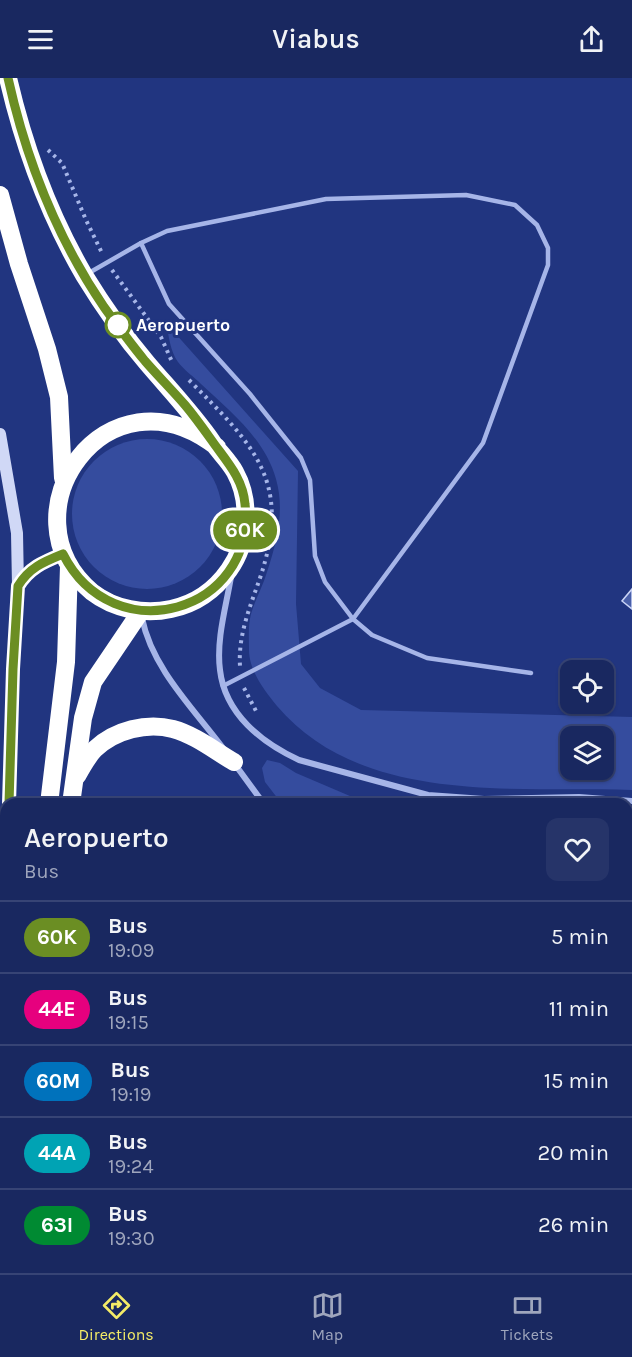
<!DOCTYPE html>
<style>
:root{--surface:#192860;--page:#263469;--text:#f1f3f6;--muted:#9fa6bd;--line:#374475;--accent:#f4eb67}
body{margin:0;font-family:Karla,sans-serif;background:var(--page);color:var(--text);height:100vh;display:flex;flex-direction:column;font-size:22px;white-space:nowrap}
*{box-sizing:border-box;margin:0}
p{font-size:20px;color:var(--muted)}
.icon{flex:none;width:33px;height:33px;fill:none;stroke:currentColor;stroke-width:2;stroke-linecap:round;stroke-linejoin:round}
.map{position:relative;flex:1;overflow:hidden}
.side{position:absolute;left:0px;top:720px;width:633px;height:476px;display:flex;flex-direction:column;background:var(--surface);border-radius:18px 18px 0 0;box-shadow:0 2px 4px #0004,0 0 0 2px var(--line)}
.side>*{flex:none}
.badge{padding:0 12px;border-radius:20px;font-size:21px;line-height:39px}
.fabs{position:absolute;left:560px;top:582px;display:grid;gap:12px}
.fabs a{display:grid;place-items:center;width:54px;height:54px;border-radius:12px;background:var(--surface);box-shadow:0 2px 4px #0004,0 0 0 2px var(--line);font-size:30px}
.map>.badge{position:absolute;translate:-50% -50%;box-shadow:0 0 0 3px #fff}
.round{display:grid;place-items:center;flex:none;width:63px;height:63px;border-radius:12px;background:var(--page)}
.overview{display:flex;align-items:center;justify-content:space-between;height:102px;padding:0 24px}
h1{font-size:28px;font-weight:600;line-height:45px}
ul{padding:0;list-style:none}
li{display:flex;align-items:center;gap:18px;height:72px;padding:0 24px;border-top:2px solid var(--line)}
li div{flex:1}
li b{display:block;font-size:22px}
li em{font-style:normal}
li .badge{min-width:66px;font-weight:700;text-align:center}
header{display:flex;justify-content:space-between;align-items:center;height:78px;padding:0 24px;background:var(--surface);font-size:27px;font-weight:600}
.dock{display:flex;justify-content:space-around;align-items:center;height:84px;border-top:2px solid var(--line);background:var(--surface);font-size:16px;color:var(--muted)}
.dock a{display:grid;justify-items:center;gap:3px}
.dock .current{color:var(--accent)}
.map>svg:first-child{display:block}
</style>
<header><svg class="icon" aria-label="menu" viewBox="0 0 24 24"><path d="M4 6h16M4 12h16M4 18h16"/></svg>Viabus<svg class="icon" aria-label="share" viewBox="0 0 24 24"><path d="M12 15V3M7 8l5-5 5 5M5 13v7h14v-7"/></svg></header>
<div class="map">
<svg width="632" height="1195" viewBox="0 0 632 1195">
<defs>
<filter id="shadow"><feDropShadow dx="6" dy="4" stdDeviation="0" flood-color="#0009"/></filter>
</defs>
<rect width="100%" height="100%" fill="#213580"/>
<g fill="#354c9e" fill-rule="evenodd">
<path d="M166 245 298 393 296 526 301 586 320 610 361 632 632 639V712C515 708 362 728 277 628 265 613 249 593 249 572 249 561 248 547 251 536 255 522 263 508 267 494 277 464 285 432 276 401 265 361 230 333 201 306 194 299 184 292 178 284 170 273 169 258 166 245ZM570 658H603V692H570Z"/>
<circle cx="147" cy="436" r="75"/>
<polygon points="267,682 280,685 296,695 364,724 374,726 282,726 265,704 262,690"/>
</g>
<polygon fill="#495ea9" stroke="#cad4f6" stroke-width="1.5" filter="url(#shadow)" points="632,511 632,531 622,523"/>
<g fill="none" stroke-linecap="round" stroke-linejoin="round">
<g stroke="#a6b5e8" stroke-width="4" stroke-dasharray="3 4.5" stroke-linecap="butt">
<polyline points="48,72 62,85 86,142 102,175"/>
<polyline points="112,192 161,259 173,286"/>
<path d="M189 302C253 367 293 402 260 500 250 529 238 557 240 588"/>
<polyline points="244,610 256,633"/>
</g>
<g stroke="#a6b5e8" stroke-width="4.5">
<polyline points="141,165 169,226 250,316 301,380 310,402 315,478 325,504 353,541 372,557 427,580 531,595"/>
<polyline points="87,196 141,165 167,153 326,121 466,117 515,127 537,147 548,170 548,187 483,365 353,541 223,608"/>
<polyline points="627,805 632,814"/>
<polyline points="627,838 632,842"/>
<polyline points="627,1073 632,1073"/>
<polyline points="471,1190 473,1195"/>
<polyline points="398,1195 401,1190"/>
</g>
<g stroke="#a6b5e8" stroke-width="6">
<path d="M231 499C226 529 216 562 220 592 225 636 262 665 299 682L428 717 484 721 579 719 632 723"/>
<path d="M142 540C152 590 193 630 223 670"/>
<polyline points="234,685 264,726"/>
<polyline points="627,1091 632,1091"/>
<polyline points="154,1195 154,1190"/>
</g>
<g stroke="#d0d8f6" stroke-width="12">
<polyline points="0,356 17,455 18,508 13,591 9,726"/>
<path d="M18 508C30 490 43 484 63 476"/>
<polyline points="0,1095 6,843"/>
</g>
<g stroke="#fff" stroke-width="18">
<path d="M8 0C24 69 48 135 84 197 103 228 124 258 147 285 170 312 193 336 213 365 220 375 229 383 235 394 251 423 249 464 229 492 215 512 195 526 171 531 144 537 114 531 92 514 0 436 107 283 217 369"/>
<polyline points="0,117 19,186 47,271 59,319 63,400"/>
<path d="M77 698C82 689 88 678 95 671 115 652 147 644 173 651 195 657 215 673 234 684"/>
<polyline points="49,726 66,584 69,488"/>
<polyline points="71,726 83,640 93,604 141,533"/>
<polyline points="45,1195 45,1190"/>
</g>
</g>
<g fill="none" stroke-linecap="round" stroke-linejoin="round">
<g stroke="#fff" stroke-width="14">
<path id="line" d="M8 0C26 81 57 160 104 229 117 247 131 266 145 283 158 298 172 312 185 327 196 340 205 353 215 367 229 386 243 402 245 426 257 535 113 575 63 476 43 484 29 490 18 508L13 591 9 726"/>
</g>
<use href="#line" stroke="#6b8e23" stroke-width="9"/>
</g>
<circle fill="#fff" stroke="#6b8e23" stroke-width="3" cx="118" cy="247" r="12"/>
<g text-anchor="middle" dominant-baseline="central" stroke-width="6" stroke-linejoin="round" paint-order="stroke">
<g font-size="18" font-weight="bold" fill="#fff" stroke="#213580" text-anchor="start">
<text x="136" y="247">Aeropuerto</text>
</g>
</g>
</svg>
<div class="fabs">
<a><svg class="icon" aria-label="locate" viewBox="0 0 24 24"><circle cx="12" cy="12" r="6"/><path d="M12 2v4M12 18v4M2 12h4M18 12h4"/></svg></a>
<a><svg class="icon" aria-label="layers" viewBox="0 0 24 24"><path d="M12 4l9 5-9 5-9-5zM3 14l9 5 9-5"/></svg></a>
</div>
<b class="badge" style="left:245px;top:452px;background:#6b8e23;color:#fff">60K</b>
<section class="side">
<div class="overview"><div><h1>Aeropuerto</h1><p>Bus</p></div><a class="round"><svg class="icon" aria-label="heart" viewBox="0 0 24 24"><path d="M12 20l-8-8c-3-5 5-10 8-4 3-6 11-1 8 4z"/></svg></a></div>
<ul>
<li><span class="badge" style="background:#6b8e23;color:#fff">60K</span><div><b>Bus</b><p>19:09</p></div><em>5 min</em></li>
<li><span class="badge" style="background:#e6007e;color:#fff">44E</span><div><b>Bus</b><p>19:15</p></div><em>11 min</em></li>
<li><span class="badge" style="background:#0072bc;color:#fff">60M</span><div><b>Bus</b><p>19:19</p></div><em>15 min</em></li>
<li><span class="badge" style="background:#00a3b4;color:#fff">44A</span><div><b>Bus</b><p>19:24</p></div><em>20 min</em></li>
<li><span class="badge" style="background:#008a32;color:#fff">63I</span><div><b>Bus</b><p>19:30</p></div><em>26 min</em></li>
</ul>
</section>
</div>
<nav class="dock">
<a class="current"><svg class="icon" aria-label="directions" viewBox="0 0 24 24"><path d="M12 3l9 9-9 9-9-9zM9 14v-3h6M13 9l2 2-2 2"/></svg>Directions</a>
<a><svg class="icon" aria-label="map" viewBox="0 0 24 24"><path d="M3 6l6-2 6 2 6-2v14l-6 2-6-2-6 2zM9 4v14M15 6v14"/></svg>Map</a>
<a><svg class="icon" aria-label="tickets" viewBox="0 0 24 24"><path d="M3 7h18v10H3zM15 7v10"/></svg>Tickets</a>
</nav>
